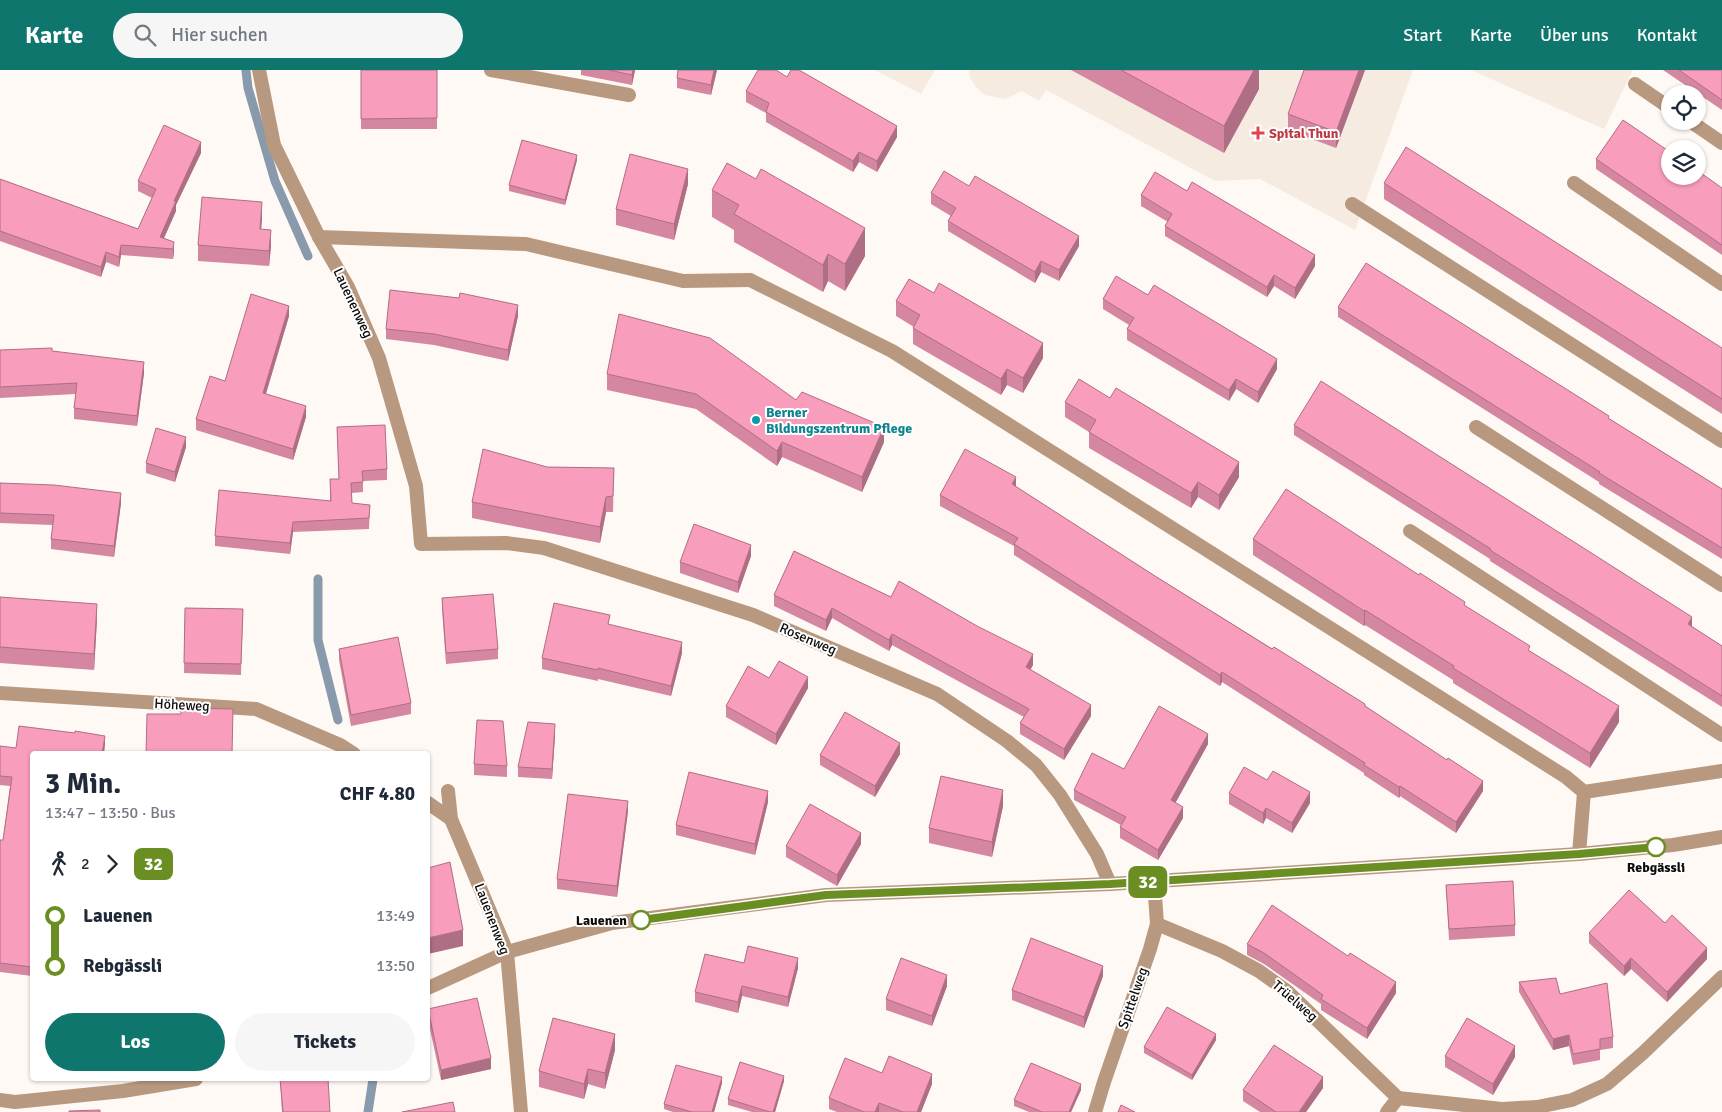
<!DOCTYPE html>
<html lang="de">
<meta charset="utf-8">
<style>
:root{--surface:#fff;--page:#f6f6f7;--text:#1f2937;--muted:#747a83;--accent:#0f766e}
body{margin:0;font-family:Signika,sans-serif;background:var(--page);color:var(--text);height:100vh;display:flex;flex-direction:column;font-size:19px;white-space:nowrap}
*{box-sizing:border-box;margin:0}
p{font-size:16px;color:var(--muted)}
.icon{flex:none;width:28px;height:28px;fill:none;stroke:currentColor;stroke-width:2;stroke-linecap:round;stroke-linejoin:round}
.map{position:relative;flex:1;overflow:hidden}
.side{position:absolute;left:30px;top:681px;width:400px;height:330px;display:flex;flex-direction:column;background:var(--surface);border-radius:5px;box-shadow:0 1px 4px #0004}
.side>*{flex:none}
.badge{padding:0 10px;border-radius:8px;font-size:18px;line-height:32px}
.controls{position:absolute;left:1661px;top:15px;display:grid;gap:10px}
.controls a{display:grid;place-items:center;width:45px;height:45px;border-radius:50%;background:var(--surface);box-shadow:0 1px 4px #0004;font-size:25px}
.map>.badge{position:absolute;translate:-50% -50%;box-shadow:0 0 0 2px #fff}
.legs{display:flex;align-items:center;gap:8px;height:55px;padding:0 15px;font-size:16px}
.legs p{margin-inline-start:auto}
.overview{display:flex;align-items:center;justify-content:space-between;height:85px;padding:0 15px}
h1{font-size:28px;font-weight:700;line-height:38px}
.cta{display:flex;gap:10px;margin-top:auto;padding:10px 15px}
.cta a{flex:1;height:58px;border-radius:30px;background:var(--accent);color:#fff;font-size:20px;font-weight:700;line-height:58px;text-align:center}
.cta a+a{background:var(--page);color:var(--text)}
ul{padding:0 15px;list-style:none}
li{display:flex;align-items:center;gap:18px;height:50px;font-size:19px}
li i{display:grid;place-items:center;width:8px;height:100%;margin:0 6px;background:currentColor}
li i::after{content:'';width:12px;height:12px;margin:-6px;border:4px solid;border-radius:50%;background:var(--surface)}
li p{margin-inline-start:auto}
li:first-child i{background:linear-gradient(#0000 50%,currentColor 0)}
li:last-child i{background:linear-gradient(currentColor 50%,#0000 0)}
header{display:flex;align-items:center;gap:30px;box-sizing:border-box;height:70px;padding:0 25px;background:var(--accent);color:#fff}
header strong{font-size:24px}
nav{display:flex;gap:28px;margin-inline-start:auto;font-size:18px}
.search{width:350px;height:45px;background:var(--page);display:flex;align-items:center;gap:12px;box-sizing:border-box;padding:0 18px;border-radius:28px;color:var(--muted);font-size:19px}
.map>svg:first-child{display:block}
</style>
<header>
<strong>Karte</strong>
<div class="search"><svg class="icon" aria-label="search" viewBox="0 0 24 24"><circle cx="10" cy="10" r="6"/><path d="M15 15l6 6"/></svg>Hier suchen</div>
<nav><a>Start</a><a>Karte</a><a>Über uns</a><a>Kontakt</a></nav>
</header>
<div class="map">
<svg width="1722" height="1042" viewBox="0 0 1722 1042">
<rect width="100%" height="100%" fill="#fef9f4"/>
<g fill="#f5ebe1">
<polygon points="875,0 935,0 921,24"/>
<polygon points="969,0 1413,0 1355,160 1260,109 1215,111 1046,20 1039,31 1022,21 1005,29 985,25 977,18 970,8"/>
<polygon points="1471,0 1633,0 1604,59"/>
</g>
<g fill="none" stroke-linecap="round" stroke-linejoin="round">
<g stroke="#889aac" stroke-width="9">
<polyline points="246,1 248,18 275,111 308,186"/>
<polyline points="318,509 318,570 338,650"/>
<polyline points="368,1042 373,1009"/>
</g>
<g stroke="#b89980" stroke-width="14">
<polyline points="1635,14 1670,38"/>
<polyline points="1690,51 1722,73"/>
<polyline points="1574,113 1722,214"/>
<polyline points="1352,134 1722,371"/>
<polyline points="750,210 892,281 1566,707 1584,722"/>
<polyline points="1476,357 1722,515"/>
<polyline points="1410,461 1722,665"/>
</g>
<g stroke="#b89980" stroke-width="14">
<polyline points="259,0 274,75 319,167 348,217 379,288 416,416 421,474 506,473 544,478 753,545 937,624 1007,671 1036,695 1060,725 1097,784 1110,814"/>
<polyline points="491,0 629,25"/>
<polyline points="319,167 526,174 683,211 750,210"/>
<polyline points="0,623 256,639 340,675 354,684"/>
<polyline points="448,721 451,749 507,882 521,1042"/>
<polyline points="428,733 451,749"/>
<polyline points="1579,784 1584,722 1722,701"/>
<polyline points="1157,854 1222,881 1259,901 1288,922 1398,1028 1387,1042"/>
<polyline points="1398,1028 1502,1039 1537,1037 1572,1030 1607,1014 1643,983 1722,907"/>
<polyline points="1095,1042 1104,1012 1150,879 1157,854 1154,811"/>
</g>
<g stroke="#b89980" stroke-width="14">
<polyline points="428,918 507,882 612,853 826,825 1110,814 1579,784 1673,775 1722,767"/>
<polyline points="0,1030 15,1032 123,1021 196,1009"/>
</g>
</g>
<g fill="#d587a2">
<rect x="361" y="0" width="76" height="59"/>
<polygon points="581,0 635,0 632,15 581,5"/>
<polygon points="678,0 717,0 711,25 677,18 677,8"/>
<polygon points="1071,0 1259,0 1259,19 1224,83"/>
<polygon points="1365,0 1336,78 1288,60 1288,44"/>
<polygon points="1663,0 1722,0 1722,40"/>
<polygon points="787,7 897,67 877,102 859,92 853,102 766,52 766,43 746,32 746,21"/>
<polygon points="201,83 176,135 176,141 164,168 174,172 174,182 173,189 121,185 119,197 106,192 101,207 0,171 0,109 138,159 152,128 138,121 138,111"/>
<polygon points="1596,89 1722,118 1722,185 1596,99"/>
<polygon points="577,90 565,135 509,121 509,115"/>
<polygon points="1384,113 1722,278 1722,344 1384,129"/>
<polygon points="688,114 674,170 616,155 616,139"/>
<polygon points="969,116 1079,176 1059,211 1041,202 1035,213 948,161 948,151 951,146 931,134 931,123"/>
<polygon points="712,120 865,186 845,221 828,211 823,222 734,172 734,160 712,147"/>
<polygon points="1141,125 1315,196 1295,229 1274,216 1267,227 1165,166 1165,156 1168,152 1141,136"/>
<polygon points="262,148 261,159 271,176 269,196 198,191 198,175"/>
<polygon points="1148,225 1277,299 1258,333 1236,319 1229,331 1127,270 1127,259 1129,255 1103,239 1103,229"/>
<polygon points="896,231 1043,288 1023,323 1007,315 1001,325 913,274 913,258 914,257 896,246"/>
<polygon points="1338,237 1609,349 1722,419 1722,489 1599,414 1599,412 1338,247"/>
<polygon points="289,246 266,324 306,347 293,390 196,360 196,349 225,311"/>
<polygon points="518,246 508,291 434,275 386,269 386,259"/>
<polygon points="0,280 52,281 144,303 137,356 74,349 74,338 76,324 0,328"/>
<polygon points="607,304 796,330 884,372 862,422 782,387 777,396 696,339 607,320"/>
<polygon points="1065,332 1239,407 1219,440 1198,427 1191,438 1089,378 1089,362 1065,347"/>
<polygon points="1294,355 1692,557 1722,576 1722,637 1490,491 1490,489 1294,365"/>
<polygon points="337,357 387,399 387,410 363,411 363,422 352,423 352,433 370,435 369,459 293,462 290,484 215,476 215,466 330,431 330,409 339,409"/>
<polygon points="186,377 175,412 146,403 146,393"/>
<polygon points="547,397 614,398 613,442 606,442 600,473 472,448 472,432"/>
<polygon points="0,413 121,433 114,487 51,479 51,469 53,455 0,453"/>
<polygon points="1016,417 1155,506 1365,636 1483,721 1456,763 1400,726 1399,728 1364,705 1364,703 1222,612 1220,616 1014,485 1014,476 940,436 940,425"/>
<polygon points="1253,469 1465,536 1530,581 1619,652 1590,698 1453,613 1453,610 1365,555 1364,556 1253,485"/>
<polygon points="794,481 1033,595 1030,599 1091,646 1064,690 1020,664 1020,653 1024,647 892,575 889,581 832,548 826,561 774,536 774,525"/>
<polygon points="751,486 738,523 680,503 680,492"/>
<polygon points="0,527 97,549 94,600 0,593"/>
<polygon points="442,528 498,579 498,589 446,594 442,539"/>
<polygon points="185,538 243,539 241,605 184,603"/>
<polygon points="610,555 682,583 671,626 598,609 598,611 542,599 542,588"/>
<polygon points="339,579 411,633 411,644 351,656 339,590"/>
<polygon points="769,608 808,618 776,675 726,647 726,636"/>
<polygon points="555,665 552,709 518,707 518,697"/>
<polygon points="1208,674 1175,733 1183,748 1158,790 1120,768 1120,757 1121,755 1074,730 1074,720 1124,699"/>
<polygon points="105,675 32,684 32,906 0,902 0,770 3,770 10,716 0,715 0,676 16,678"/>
<polygon points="900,684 875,727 820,695 820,685"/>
<polygon points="474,694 507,696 507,707 474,705"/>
<polygon points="1229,723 1310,733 1292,763 1266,748 1263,754 1229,734"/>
<polygon points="768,732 755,785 676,765 676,755"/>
<polygon points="1003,736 992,787 929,773 929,758"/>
<polygon points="628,741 617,827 557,819 557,809"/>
<polygon points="861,774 837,816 786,787 786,776"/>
<polygon points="1446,815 1515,855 1515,866 1449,870"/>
<polygon points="1665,853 1707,889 1667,932 1631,899 1624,906 1589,873 1589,863"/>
<polygon points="1247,874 1396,923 1367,969 1321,940 1321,934 1264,894 1247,885"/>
<polygon points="744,893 798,898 788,937 742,926 738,943 695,932 695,922"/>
<polygon points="1103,906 1084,958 1012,930 1012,920"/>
<polygon points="1519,912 1560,924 1613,967 1613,978 1600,980 1600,990 1573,995 1569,976 1553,980 1519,922"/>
<polygon points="947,916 932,956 886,940 886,929"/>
<polygon points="428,939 491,999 441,1010 428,950"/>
<polygon points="1216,970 1192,1010 1144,983 1144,977"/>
<polygon points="615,980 605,1019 588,1014 584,1029 539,1017 539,1001"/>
<polygon points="1445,986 1515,987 1493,1025 1445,997"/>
<polygon points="882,1003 932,1014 921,1042 837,1042 829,1039 829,1028"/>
<polygon points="280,1009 330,1042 282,1042"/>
<polygon points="784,1011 775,1042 752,1042 728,1035 728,1029"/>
<polygon points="722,1013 714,1042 673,1042 664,1039 664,1034"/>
<polygon points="1323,1018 1306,1042 1260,1042 1243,1031 1243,1020"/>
<polygon points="1081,1020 1071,1042 1029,1042 1014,1036 1014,1030"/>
</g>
<g fill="#ae6e84">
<polygon points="633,0 635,0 632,15 632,5"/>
<polygon points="714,0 717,0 711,25 711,15"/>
<polygon points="1254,0 1259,0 1259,19 1224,83 1224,56"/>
<polygon points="1359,0 1365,0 1336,78 1336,62"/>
<polygon points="897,56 897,67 877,102 877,91"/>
<polygon points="201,72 201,83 176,135 176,141 160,177 160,167 174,131"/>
<polygon points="859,82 859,92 853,102 853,91"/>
<polygon points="577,85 577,90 565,135 565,130"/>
<polygon points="688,99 688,114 674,170 674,154"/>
<polygon points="262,132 262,148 260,175 260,159"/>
<polygon points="865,158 865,186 845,221 845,194"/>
<polygon points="271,160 271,176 269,196 269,181"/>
<polygon points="1079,166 1079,176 1059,211 1059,200"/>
<polygon points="174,172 174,182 173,189 173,179"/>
<polygon points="121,175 121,185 119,197 119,187"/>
<polygon points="106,182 106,192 101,207 101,197"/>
<polygon points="828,184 828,211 823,222 823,195"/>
<polygon points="1315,185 1315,196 1295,229 1295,218"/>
<polygon points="1041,191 1041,202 1035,213 1035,202"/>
<polygon points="1274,205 1274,216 1267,227 1267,217"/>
<polygon points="518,235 518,246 508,291 508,280"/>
<polygon points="289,236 289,246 263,333 263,323"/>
<polygon points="1043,273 1043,288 1023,323 1023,308"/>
<polygon points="1277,289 1277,299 1258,333 1258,322"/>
<polygon points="144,292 144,303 137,356 137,346"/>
<polygon points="1007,299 1007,315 1001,325 1001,309"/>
<polygon points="1236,309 1236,319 1229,331 1229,320"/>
<polygon points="306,336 306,347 293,390 293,379"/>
<polygon points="884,357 884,372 862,422 862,407"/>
<polygon points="186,367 186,377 175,412 175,402"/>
<polygon points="782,372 782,387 777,396 777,381"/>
<polygon points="1239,392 1239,407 1219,440 1219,425"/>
<polygon points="1016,407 1016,417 1012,414"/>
<polygon points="1198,412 1198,427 1191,438 1191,423"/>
<polygon points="121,423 121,433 114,487 114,476"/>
<polygon points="606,427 606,442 600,473 600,457"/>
<polygon points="293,452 293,462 290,484 290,473"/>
<polygon points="751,475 751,486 738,523 738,512"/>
<polygon points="97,534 97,549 94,600 94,584"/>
<polygon points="832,538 832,548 826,561 826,550"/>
<polygon points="1365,540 1365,555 1364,556 1364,541"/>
<polygon points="1692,547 1692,558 1688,554"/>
<polygon points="892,564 892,575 889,581 889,570"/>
<polygon points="682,572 682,583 671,626 671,616"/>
<polygon points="1033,584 1033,595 1026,608 1026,597"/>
<polygon points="1222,602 1222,612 1220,616 1220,605"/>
<polygon points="808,607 808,618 776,675 776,664"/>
<polygon points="1091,635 1091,646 1064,690 1064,679"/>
<polygon points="1619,636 1619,652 1590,698 1590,683"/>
<polygon points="555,654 555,665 552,709 552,699"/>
<polygon points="1208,664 1208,674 1171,741 1171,730"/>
<polygon points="105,666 105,675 104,684 102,684"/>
<polygon points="900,673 900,684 875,727 875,716"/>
<polygon points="1483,711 1483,721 1456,763 1456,752"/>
<polygon points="1400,716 1400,726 1399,728 1399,717"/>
<polygon points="1003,720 1003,736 992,787 992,772"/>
<polygon points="768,721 768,732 755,785 755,774"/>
<polygon points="1310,722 1310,733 1292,763 1292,753"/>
<polygon points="628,731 628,741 617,827 617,816"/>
<polygon points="1183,737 1183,748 1158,790 1158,780"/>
<polygon points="1266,738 1266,748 1263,754 1263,743"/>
<polygon points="861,763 861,774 837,816 837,805"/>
<polygon points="463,860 463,876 428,884 428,868"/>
<polygon points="1707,878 1707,889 1667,932 1667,922"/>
<polygon points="798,888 798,898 788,937 788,927"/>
<polygon points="1631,888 1631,899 1624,906 1624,896"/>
<polygon points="1103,896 1103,906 1084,958 1084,947"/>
<polygon points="947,905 947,916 932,956 932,946"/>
<polygon points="1396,912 1396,923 1367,969 1367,958"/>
<polygon points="742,916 742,926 738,943 738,932"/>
<polygon points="615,964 615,980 605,1019 605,1003"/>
<polygon points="1216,964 1216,970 1192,1010 1192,1005"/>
<polygon points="1569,965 1569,976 1553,980 1553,969"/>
<polygon points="1515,976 1515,987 1493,1025 1493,1014"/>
<polygon points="491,988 491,999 441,1010 441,1000"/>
<polygon points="588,999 588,1014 584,1029 584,1014"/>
<polygon points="932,1004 932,1014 921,1042 917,1042"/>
<polygon points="784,1006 784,1011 775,1042 773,1042"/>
<polygon points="722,1007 722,1013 714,1042 712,1042"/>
<polygon points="1323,1007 1323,1018 1306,1042 1299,1042"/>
<polygon points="1081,1014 1081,1020 1071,1042 1069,1042"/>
<polygon points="879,1033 879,1042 875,1042"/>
</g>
<g fill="#f89dbc" stroke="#ae6e84">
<polygon points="361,0 437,0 437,48 361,49"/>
<polygon points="609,0 633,0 632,5"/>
<polygon points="678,0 714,0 711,15 677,8"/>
<polygon points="758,0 776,0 787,7 791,0 799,0 897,56 877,91 859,82 853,91 766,42 769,33 746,21"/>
<polygon points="1121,0 1254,0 1224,56"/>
<polygon points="1304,0 1359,0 1336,62 1288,44"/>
<polygon points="1679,0 1722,0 1722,30"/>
<polygon points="1623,50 1670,82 1670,106 1698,106 1698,101 1722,118 1722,175 1596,89"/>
<polygon points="164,55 201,72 174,131 176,131 160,167 174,172 173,179 121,175 119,187 106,182 101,197 0,161 0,109 138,159 156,119 138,111"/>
<polygon points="522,70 577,85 565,130 509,115"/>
<polygon points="1406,77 1722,278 1722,329 1384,113"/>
<polygon points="630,84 688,99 674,154 616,139"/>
<polygon points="727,93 756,109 761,99 865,158 845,194 828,184 823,195 734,144 739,135 712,120"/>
<polygon points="944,101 969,116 975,106 1079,166 1059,200 1041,191 1035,202 948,151 956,138 931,123"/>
<polygon points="1155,102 1187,121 1192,112 1315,185 1295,218 1274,205 1267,217 1165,156 1172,144 1141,125"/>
<polygon points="202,127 262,132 260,159 271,160 269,181 198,175"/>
<polygon points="1366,193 1609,346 1608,348 1722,419 1722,478 1599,403 1600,402 1338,237"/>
<polygon points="1116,206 1148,225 1154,215 1277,289 1258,322 1236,309 1229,320 1127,259 1134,248 1103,229"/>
<polygon points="909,209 934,223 939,213 1043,273 1023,308 1007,299 1001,309 913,258 920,245 896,231"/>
<polygon points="390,220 459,228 460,223 518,235 508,280 434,264 386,259"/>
<polygon points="251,224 289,236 263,323 306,336 293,379 196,349 210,306 225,311"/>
<polygon points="619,244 710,268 796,330 802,322 884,357 862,407 782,372 777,381 696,324 607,304"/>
<polygon points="52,278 52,281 144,292 137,346 74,338 77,313 0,317 0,280"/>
<polygon points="1079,309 1110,328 1116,318 1239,392 1219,425 1198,412 1191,423 1089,362 1096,350 1065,332"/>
<polygon points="1321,311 1692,547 1688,554 1722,576 1722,626 1490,480 1491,479 1294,355"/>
<polygon points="385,355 387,399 362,401 363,412 351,413 352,433 370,435 369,448 293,452 290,473 215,466 219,420 331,431 330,409 339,409 337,357"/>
<polygon points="156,358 186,367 175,402 146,393"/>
<polygon points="483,379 547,397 614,398 613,426 606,427 600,457 472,432"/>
<polygon points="965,379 1016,407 1012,414 1155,506 1272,579 1274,577 1365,634 1365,636 1447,690 1448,688 1483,711 1456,752 1400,716 1399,717 1364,695 1365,693 1222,602 1220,605 1014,474 1018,468 940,425"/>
<polygon points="0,413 54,415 121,423 114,476 51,469 54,445 0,443"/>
<polygon points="1286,419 1419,505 1420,503 1465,532 1464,535 1530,576 1528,580 1619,636 1590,683 1453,598 1454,596 1365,540 1364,541 1253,469"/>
<polygon points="694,454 751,475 738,512 680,492"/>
<polygon points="794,481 891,527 899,511 977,556 1033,584 1026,597 1091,635 1064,679 1020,653 1029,639 892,564 889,570 832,538 826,550 774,525"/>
<polygon points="493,524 498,579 446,583 442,528"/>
<polygon points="0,527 97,534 94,584 0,577"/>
<polygon points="554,533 610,545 608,554 682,572 671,616 598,598 598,600 542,588"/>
<polygon points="185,538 243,539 241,594 184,593"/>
<polygon points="398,567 411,633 351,645 339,579"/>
<polygon points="779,591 808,607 776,664 726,636 748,596 769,608"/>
<polygon points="1159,636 1208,664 1171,730 1183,737 1158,780 1120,757 1126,747 1074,720 1092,683 1124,699"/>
<polygon points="181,638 233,639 232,684 146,684 147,644 181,644"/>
<polygon points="845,642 900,673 875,716 820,685"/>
<polygon points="477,650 503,651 507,696 474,694"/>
<polygon points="528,652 555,654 552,699 518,697"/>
<polygon points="19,656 75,663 75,661 105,666 102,684 32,684 32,897 0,893 0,770 3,770 12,707 0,706 0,676 16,678"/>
<polygon points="1244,697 1267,710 1273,701 1310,722 1292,753 1266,738 1263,743 1229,723"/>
<polygon points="689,702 768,721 755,774 676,755"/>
<polygon points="941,706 1003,720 992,772 929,758"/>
<polygon points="568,724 628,731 617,816 557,809"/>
<polygon points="810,734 861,763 837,805 786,776"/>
<polygon points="450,792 463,860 428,868 428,798"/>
<polygon points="1513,811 1515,855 1449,859 1446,815"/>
<polygon points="1629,820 1665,853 1672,845 1707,878 1667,922 1631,888 1624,896 1589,863"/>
<polygon points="1272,835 1348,886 1350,883 1396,912 1367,958 1321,929 1323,925 1264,883 1247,874"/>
<polygon points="1031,868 1103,896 1084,947 1012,920"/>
<polygon points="748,876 798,888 788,927 742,916 738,932 695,922 705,884 744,893"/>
<polygon points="901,888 947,905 932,946 886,929"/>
<polygon points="1556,908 1560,924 1607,913 1613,967 1600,969 1600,979 1573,984 1569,965 1553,969 1519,912"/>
<polygon points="477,928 491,988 441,1000 428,939"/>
<polygon points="1167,937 1216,964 1192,1005 1144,977"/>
<polygon points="553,948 615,964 605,1003 588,999 584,1014 539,1001"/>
<polygon points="1467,948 1515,976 1493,1014 1445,986"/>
<polygon points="1274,975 1323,1007 1299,1042 1276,1042 1243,1020"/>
<polygon points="889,986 932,1004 917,1042 903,1042 879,1033 875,1042 864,1042 829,1028 845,988 882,1003"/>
<polygon points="740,992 784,1006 773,1042 770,1042 728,1029"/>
<polygon points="1031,993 1081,1014 1069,1042 1042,1042 1014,1030"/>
<polygon points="676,995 722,1007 712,1042 692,1042 664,1034"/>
<polygon points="280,1009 328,1009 330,1042 283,1042"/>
<polygon points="453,1032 455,1042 402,1042"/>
<polygon points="1121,1035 1135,1042 1118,1042"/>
<polygon points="100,1040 100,1042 69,1042 69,1041"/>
</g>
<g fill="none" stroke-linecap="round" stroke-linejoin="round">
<g stroke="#fff" stroke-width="11">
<polyline id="line-1" points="641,850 826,825 1110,814 1579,784 1656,777"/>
</g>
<use href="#line-1" stroke="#6b8e23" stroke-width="8"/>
</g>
<path fill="#e0444e" stroke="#fff" stroke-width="2" d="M1255.5 55.5h5v5h5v5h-5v5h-5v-5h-5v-5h5z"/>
<circle fill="#0f9aa8" stroke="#fff" stroke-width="2" cx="756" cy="350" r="5"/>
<g fill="#fff" stroke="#6b8e23" stroke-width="2.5">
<circle cx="1656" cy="777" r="9"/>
<circle cx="641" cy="850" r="9"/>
</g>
<g text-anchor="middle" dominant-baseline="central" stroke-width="4" stroke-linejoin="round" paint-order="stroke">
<g font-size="14" font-weight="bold" fill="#be3a42" stroke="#fff" text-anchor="start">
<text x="1269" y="63">Spital Thun</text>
</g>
<g font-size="14" fill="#0d0c0a" stroke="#fff">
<text transform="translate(353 233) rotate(65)">Lauenenweg</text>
<text transform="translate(808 569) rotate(23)">Rosenweg</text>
<text transform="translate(182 635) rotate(3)">Höheweg</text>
<text transform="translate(492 849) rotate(69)">Lauenenweg</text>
<text transform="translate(1133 928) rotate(-71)">Spittelweg</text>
<text transform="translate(1295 931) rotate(41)">Trüelweg</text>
</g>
<g font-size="14" font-weight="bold" fill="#0d838f" stroke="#fff" text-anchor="start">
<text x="766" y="342">Berner<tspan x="766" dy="16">Bildungszentrum Pflege</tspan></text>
</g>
<g font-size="14" font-weight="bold" fill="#0d0c0a" stroke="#fff">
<text x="1656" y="797">Rebgässli</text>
<text x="627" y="850" text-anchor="end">Lauenen</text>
</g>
</g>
</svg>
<div class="controls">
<a><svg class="icon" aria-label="locate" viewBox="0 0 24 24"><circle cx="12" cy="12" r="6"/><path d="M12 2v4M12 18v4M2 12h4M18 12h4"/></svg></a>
<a><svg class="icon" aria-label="layers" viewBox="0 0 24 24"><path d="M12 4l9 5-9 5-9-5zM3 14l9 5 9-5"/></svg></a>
</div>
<b class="badge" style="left:1148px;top:812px;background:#6b8e23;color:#fff">32</b>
<section class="side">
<div class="overview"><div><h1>3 Min.</h1><p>13:47 – 13:50 · Bus</p></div><b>CHF 4.80</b></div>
<div class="legs"><svg class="icon" aria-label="walk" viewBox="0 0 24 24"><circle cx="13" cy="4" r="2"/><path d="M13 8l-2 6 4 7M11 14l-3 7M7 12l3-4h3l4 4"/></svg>2<svg class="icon" aria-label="forward" viewBox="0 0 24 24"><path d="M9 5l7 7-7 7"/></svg><b class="badge" style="background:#6b8e23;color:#fff">32</b></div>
<ul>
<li><i style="color:#6b8e23"></i><b>Lauenen</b><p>13:49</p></li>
<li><i style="color:#6b8e23"></i><b>Rebgässli</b><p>13:50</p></li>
</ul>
<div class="cta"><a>Los</a><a>Tickets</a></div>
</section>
</div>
